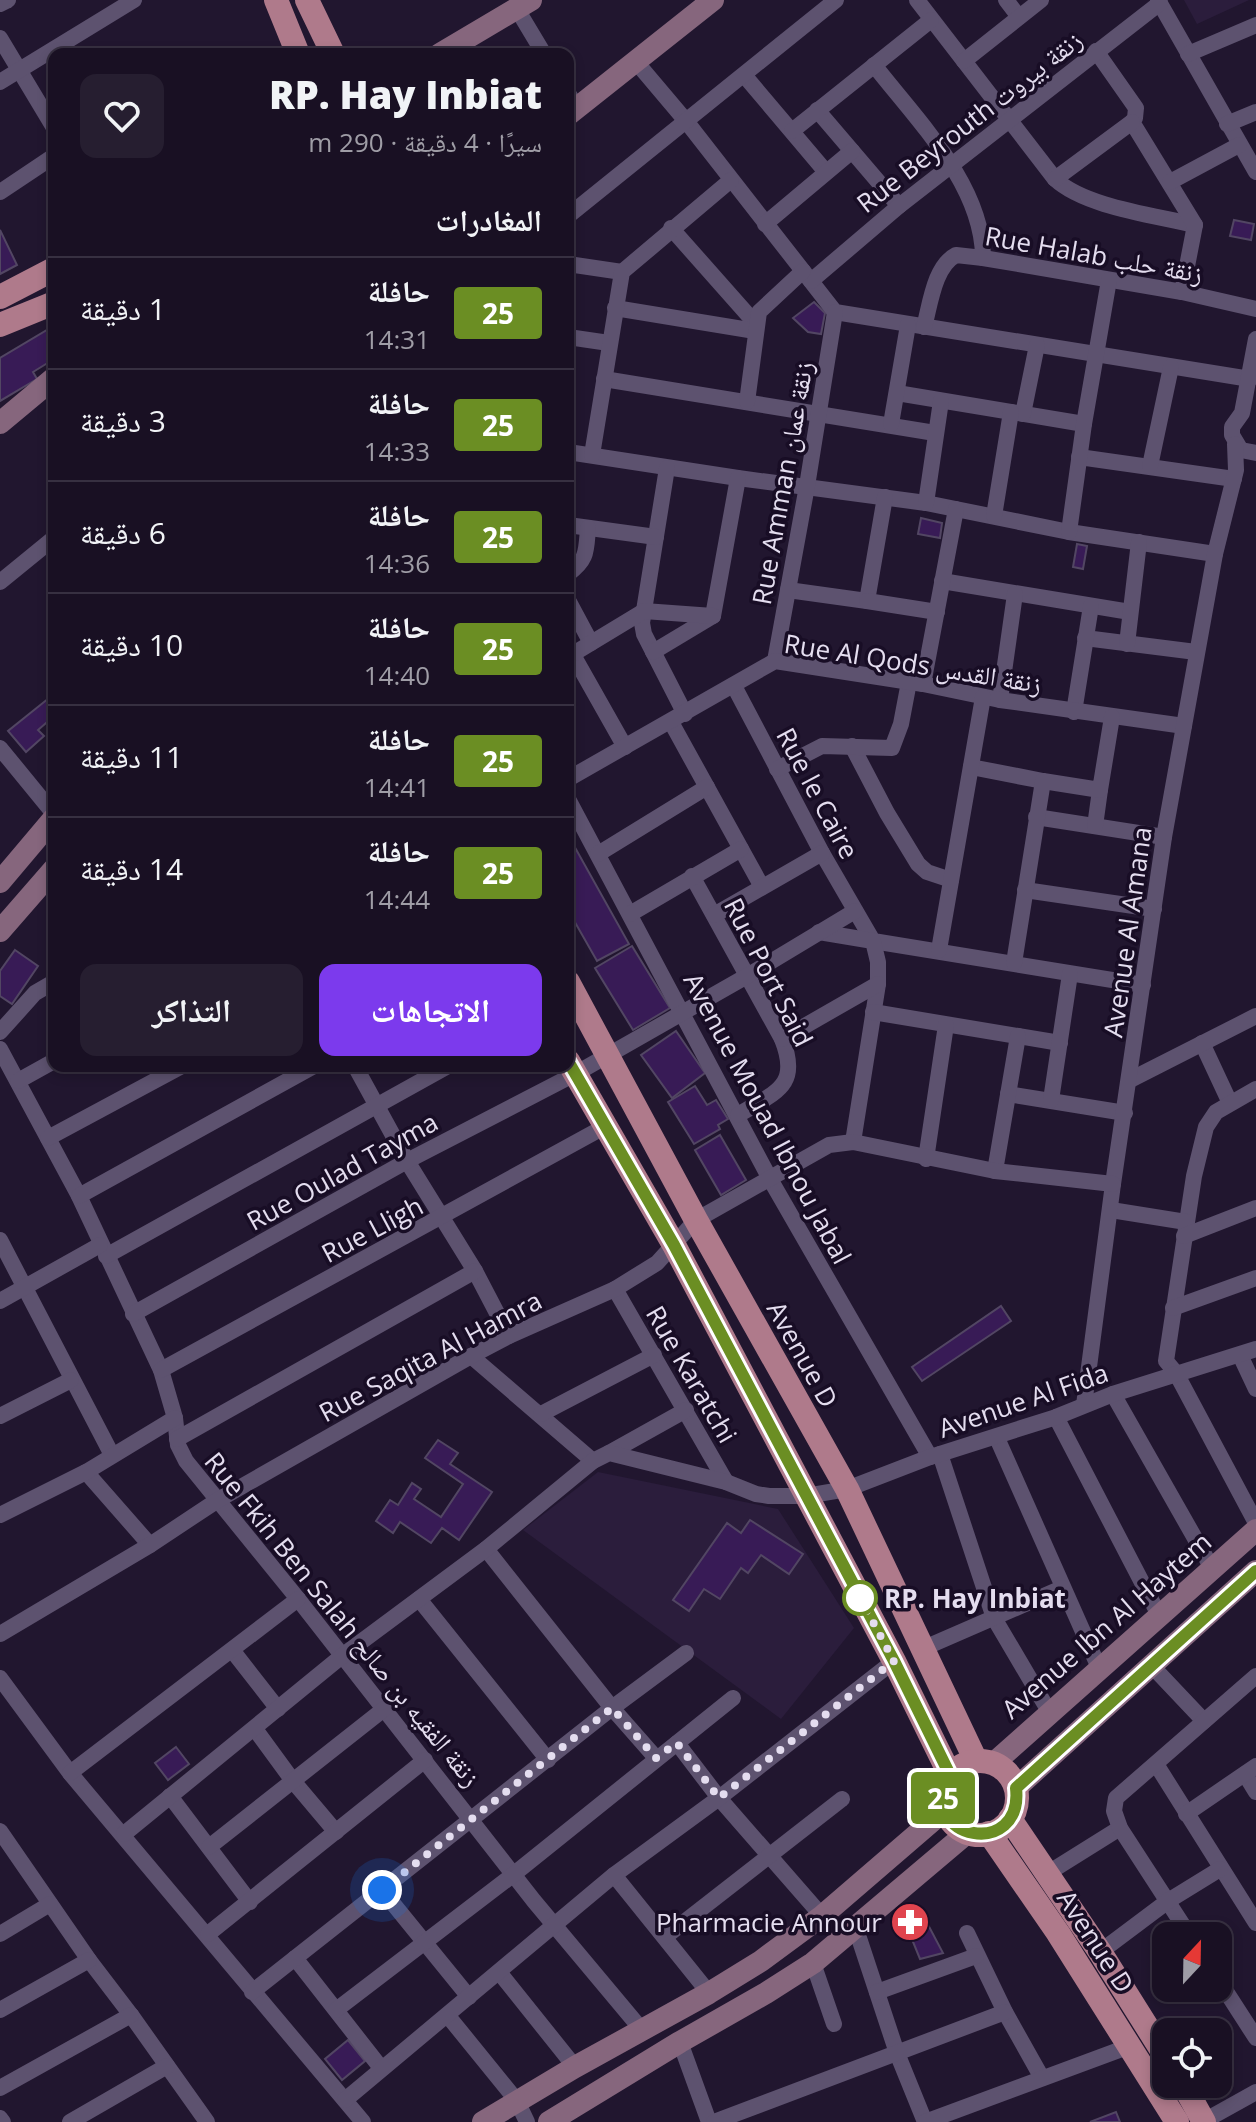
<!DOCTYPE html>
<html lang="ar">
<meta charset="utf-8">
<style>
:root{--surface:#191023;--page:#261e30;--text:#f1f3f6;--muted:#9f9da6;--line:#373041;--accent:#7c3aed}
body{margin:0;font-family:"Open Sans","Noto Naskh Arabic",sans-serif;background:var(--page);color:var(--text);direction:rtl;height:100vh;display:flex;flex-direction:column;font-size:30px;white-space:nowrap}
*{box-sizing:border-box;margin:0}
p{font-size:26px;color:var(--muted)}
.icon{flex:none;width:44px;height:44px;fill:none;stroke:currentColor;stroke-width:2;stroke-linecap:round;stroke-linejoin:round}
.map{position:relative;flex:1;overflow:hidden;direction:ltr}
.panel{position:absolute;left:48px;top:48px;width:526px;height:1024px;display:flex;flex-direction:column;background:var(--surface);border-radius:16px;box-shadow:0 4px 12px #0003,0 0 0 2px var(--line);direction:rtl}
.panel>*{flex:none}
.badge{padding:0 16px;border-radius:6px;font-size:28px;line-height:52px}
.needle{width:52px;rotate:22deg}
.tools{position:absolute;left:1152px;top:1922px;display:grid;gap:16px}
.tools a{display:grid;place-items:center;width:80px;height:80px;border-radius:16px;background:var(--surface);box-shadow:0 4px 12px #0003,0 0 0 2px var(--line);font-size:40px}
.you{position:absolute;width:40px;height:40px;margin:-20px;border:6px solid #fff;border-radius:50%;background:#1a73e8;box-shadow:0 0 0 12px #1a73e833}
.map>.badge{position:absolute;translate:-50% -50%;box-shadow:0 0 0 4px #fff}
h2{padding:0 32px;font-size:30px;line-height:72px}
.round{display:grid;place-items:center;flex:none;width:84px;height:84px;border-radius:16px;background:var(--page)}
.summary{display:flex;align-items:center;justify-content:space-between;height:136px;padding:0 32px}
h1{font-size:38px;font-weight:800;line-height:60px}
.button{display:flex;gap:16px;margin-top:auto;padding:16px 32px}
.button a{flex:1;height:92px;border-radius:16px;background:var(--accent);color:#fff;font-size:32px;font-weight:800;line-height:92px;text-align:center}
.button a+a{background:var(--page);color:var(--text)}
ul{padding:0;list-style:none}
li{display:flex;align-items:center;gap:24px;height:112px;padding:0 32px;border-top:2px solid var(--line)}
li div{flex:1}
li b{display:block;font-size:30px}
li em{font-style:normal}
li .badge{min-width:88px;font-weight:700;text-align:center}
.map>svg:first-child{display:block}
</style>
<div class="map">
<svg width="1256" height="2122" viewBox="0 0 1256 2122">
<rect width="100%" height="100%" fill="#21162f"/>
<g fill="#2b1d3c">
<polygon points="1184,0 1249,0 1197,24"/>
<polygon points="598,1472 778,1509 854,1628 781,1719 523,1530"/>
</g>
<g fill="#381b56" stroke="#524663" stroke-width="2">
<polygon points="1234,220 1254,224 1251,240 1230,236"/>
<polygon points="0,230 17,265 0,274"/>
<polygon points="814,302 825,313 821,334 808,332 793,318"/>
<polygon points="52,327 54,359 33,372 37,379 0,401 0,358"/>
<polygon points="921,518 942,523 940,538 918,534"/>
<polygon points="1077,544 1087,546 1083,569 1073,567"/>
<polygon points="54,694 54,716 38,730 44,736 26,752 8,731"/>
<polygon points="568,835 629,944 597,961 568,910"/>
<polygon points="632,946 670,1008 633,1030 595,968"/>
<polygon points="15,950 38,966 12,1004 0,996 0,971"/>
<polygon points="676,1031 705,1073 672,1098 641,1055"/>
<polygon points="695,1086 707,1105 716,1100 728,1119 718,1125 720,1129 694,1144 668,1102"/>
<polygon points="720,1135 746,1180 721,1195 695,1150"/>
<polygon points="1001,1306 1011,1321 922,1381 912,1367"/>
<polygon points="438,1440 458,1453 450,1464 492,1492 459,1540 442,1528 431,1543 400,1522 393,1533 376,1521 390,1500 398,1505 412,1483 421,1489 414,1499 441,1517 463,1484 425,1458"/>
<polygon points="750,1520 803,1554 789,1574 761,1555 748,1573 741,1568 720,1599 704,1589 689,1611 673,1600 727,1523 741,1533"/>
<polygon points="176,1747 189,1764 168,1780 155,1763"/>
<polygon points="925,1919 943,1953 920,1959 909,1932"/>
<polygon points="348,2040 365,2061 342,2080 325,2059"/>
<polygon points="1116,2112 1120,2122 1090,2122"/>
</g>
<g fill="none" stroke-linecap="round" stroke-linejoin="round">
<g stroke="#5d526f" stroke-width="16">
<path d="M917 0 1055 179C1085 207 1154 215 1195 225"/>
<polyline points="1006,0 1019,17"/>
<polyline points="1158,0 1256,172"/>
<polyline points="522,1 517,9 544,54"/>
<polyline points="0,4 8,0"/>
<polyline points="0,38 54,128"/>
<polyline points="1096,51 1136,108 1135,118 1132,122 1195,225 1182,292"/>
<polyline points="1188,54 1256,25"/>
<polyline points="964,61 1041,0"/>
<polyline points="637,63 686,121 835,312 1250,379"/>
<path d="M874 65C916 119 983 185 983 258"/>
<polyline points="744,75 826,172"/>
<polyline points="0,82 134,0"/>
<polyline points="568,93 577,108"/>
<polyline points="817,110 899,206"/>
<polyline points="1227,124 1256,112"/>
<polyline points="792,131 931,20"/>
<polyline points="1055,179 1132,122"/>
<polyline points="1170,182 1239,145"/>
<polyline points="0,192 54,156"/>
<polyline points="568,216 836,0"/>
<polyline points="765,224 852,151"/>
<polyline points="671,228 756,324"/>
<polyline points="568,264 622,272"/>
<polyline points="811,281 899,206 1160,3"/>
<polyline points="615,308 755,331"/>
<path d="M924 327C930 306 934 266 956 255L983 258 1182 292 1256 309"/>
<polyline points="568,337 609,343"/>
<polyline points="1256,339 1242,413 1232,427 1232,435 1241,450 1256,453"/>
<polyline points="604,379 935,433"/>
<polyline points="897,393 1084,424"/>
<polyline points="747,402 759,312 803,271"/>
<polyline points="1023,414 1037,345"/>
<polyline points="891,424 908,325"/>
<polyline points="568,452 738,478 926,503 1069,532 1215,554"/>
<polyline points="592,455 622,272 731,180"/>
<polyline points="1079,457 1234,479"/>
<polyline points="1150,466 1171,367"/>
<polyline points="667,468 642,623 644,634 685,714"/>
<polyline points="926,503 941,401"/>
<polyline points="994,516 1011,412"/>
<polyline points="568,525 656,537"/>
<polyline points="1069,532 1084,424 1109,280"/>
<path d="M568 574C588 559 586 551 588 528"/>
<polyline points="942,581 1130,612"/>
<polyline points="0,582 54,538"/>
<polyline points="788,590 867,601 885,497"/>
<polyline points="568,600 591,643"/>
<polyline points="867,601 937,612"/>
<polyline points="1085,638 1196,652"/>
<polyline points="1127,644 1139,542"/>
<polyline points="653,652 713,616 738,478"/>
<polyline points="573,655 625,747"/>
<polyline points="568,657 644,611 713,616"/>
<polyline points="775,661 807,486 835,312"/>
<polyline points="923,684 956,509"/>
<polyline points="734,686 822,853 873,941 1143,985"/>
<polyline points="1000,700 1015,594"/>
<polyline points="1074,712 1091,606"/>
<polyline points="671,722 762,887"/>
<polyline points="852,746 887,813 918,864 927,872 951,880"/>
<polyline points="0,748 54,814"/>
<polyline points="971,767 1043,781"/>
<polyline points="777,769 822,746 892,748 901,724 909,682"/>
<polyline points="568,779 775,661 923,684 1000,700 1184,726"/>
<polyline points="568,799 770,1179 930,1457"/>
<polyline points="1036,817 1164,837"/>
<polyline points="1095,826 1100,790"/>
<polyline points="598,854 707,787"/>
<path d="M692 876 782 1039C801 1087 775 1092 738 1115"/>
<polyline points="1025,890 1154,909"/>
<polyline points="630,914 741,849"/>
<polyline points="714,915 822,853"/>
<polyline points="819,932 873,941 878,962 878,984 853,1142"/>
<polyline points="939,950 983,697"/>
<polyline points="1014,963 1043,781 1100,790 1112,717"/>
<polyline points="873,1012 1060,1043"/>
<polyline points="0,1032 35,993 54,982"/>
<polyline points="782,1039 878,984"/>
<polyline points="1202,1043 1230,1103"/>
<polyline points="0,1049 79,1196 161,1370 175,1418 178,1445 186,1461 298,1599 534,1901 641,2029"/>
<polyline points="355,1066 407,1161 475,1271 509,1336"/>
<polyline points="1130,1080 1256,1016"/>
<polyline points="18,1081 54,1061"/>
<polyline points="1256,1089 1216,1112 1206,1127 1194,1176 1166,1361 1176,1373 1256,1523"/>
<polyline points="1008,1094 1125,1113"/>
<polyline points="1051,1100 1070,974"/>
<polyline points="48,1138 182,1066"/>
<polyline points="926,1159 946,1025"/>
<polyline points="995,1171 1018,1036"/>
<polyline points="79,1196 314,1066"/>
<polyline points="1111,1210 1186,1222"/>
<polyline points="1184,1236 1256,1208"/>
<polyline points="0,1240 112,1455"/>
<polyline points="106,1256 448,1066"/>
<polyline points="615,1289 726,1482"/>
<polyline points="0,1301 100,1245"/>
<polyline points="1173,1308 1256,1278"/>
<polyline points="133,1314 407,1161 575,1074 747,976 855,911"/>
<polyline points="1240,1355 1256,1389"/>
<polyline points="471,1356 593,1461"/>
<polyline points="161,1370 604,1127"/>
<polyline points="1113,1394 1213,1570"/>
<polyline points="1084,1405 1113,1184 1164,837 1215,554 1236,470 1235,444"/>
<polyline points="541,1414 654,1355"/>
<polyline points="0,1416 71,1380"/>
<polyline points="1056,1417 1160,1617"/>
<polyline points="997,1438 1100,1670"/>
<polyline points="177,1439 475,1271"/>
<polyline points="609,1453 686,1410"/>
<polyline points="940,1454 994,1618 1050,1713"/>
<polyline points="86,1472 150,1545"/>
<polyline points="0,1515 86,1472 175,1418"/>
<polyline points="486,1549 612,1708 656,1758"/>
<polyline points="419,1599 548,1760"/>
<polyline points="0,1634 150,1545 218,1500 471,1356 509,1336 615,1289 657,1263 696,1220 829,1145 853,1142 995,1171 1113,1184"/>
<polyline points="924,1648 1062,1588"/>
<polyline points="232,1650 278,1709"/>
<polyline points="1151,1665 1204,1721"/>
<polyline points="0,1678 70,1773 363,2122"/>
<polyline points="255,1729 293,1781 336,1832"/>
<polyline points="677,1743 719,1798 822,1916"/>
<polyline points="1156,1764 1256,1923"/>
<polyline points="70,1773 298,1599"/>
<polyline points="1245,1774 1256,1792"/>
<polyline points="170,1796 250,1902"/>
<polyline points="1186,1814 1256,1766"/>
<polyline points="0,1831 89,1960 131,2015 207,2122"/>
<polyline points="124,1834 342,1656 486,1549 593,1461 609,1453 726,1482 756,1494 769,1496 806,1496 847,1489 930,1457 1056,1417 1113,1394 1256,1349"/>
<polyline points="209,1847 384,1709"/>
<polyline points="1048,1873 1120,1828"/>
<polyline points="614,1875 709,1993"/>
<polyline points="382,1890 469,1997"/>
<polyline points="856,1929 897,2053 925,2122"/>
<polyline points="967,1933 1005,2012 1042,2078"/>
<polyline points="0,1934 50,1904"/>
<polyline points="208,1934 425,1760"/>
<polyline points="1190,1936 1120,1828 1114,1811 1116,1798 1256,1676"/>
<polyline points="665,1937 842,1799"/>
<polyline points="1100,1952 1168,1901 1220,1869"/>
<polyline points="295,1958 381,2068"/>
<polyline points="813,1963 834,2024"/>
<polyline points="499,1972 575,2067"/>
<polyline points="1218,1979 1256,2038"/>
<polyline points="252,1992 612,1708 686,1653"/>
<polyline points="877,1992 976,1956"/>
<polyline points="0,2010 89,1960"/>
<polyline points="336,2010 514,1874 733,1698"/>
<polyline points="448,2016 517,2101 527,2122"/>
<polyline points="680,2042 709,2122"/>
<polyline points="0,2088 131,2015"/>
<polyline points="345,2100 614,1875 719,1798 894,1661"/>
<polyline points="0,2118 3,2122"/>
<polyline points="1204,2121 1256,2092"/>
<polyline points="70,2122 167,2066"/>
<polyline points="714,2122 1005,2012"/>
<polyline points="925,2122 1130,2046"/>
</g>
<g stroke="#86667d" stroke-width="22">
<polyline points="440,54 531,0"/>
<polyline points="568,115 713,0"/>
<polyline points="0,423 54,378"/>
<polyline points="0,882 54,818"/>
<polyline points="0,931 54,869"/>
<polyline points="994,1763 1256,1530"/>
<polyline points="1016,1788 1256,1571"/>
<polyline points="483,2122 575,2067 709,1993 761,1961 822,1916 945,1810"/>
<polyline points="549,2122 680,2042 766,1993 813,1963 968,1832"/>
</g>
<g stroke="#af7a8b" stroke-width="24">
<polyline points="276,0 298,54"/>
<polyline points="307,0 333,54"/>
<polyline points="0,297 54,269"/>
<polyline points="0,325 54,303"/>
<polyline points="568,982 696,1220 847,1489 976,1761"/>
<polyline points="568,1061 674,1245 894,1661 950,1775"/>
<circle cx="980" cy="1798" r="37"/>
<polyline points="1010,1819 1100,1952 1166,2057"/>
<polyline points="989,1833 1058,1933 1177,2122"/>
<polyline points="1183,2084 1204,2122"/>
</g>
</g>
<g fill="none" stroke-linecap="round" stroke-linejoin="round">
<g stroke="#fff" stroke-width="18">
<path id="line" d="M568 1061 674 1245 894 1661 950 1775C916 1841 1024 1859 1016 1788L1256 1571"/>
</g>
<use href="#line" stroke="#6b8e23" stroke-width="12"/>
<polyline stroke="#e4ddef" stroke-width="8" stroke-dasharray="0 14.4" points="382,1890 612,1708 656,1758 677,1743 719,1798 894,1661 860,1598"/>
</g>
<defs>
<g id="pharmacy-disc" transform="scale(2)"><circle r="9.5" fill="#e0444e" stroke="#180d25"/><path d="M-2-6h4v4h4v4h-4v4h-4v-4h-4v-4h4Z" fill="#fff"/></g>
</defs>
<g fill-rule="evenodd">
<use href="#pharmacy-disc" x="910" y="1922"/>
</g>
<circle fill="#fff" stroke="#6b8e23" stroke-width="4" cx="860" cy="1598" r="16"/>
<g text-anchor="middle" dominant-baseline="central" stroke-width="7" stroke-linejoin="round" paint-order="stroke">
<g font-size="26" fill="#e4ddef" stroke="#180d25">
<text transform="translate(969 121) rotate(-38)">Rue Beyrouth زنقة بيروت</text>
<text transform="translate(1094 254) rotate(10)">Rue Halab زنقة حلب</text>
<text transform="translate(782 483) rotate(-80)">Rue Amman زنقة عمان</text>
<text transform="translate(913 663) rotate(9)">Rue Al Qods زنقة القدس</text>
<text transform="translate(818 793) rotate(62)">Rue le Caire</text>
<text transform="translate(1127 932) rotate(-82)">Avenue Al Amana</text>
<text transform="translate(769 972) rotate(63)">Rue Port Said</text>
<text transform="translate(768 1118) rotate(62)">Avenue Mouad Ibnou Jabal</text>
<text transform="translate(342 1171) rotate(-29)">Rue Oulad Tayma</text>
<text transform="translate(372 1229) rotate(-28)">Rue Lligh</text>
<text transform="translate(803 1354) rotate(61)">Avenue D</text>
<text transform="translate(430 1356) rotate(-28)">Rue Saqita Al Hamra</text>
<text transform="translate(692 1374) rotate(60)">Rue Karatchi</text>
<text transform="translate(1023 1400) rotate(-19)">Avenue Al Fida</text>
<text transform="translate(343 1619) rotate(51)">Rue Fkih Ben Salah زنقة الفقيه بن صالح</text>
<text transform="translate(1106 1625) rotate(-41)">Avenue Ibn Al Haytem</text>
<text transform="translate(1096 1941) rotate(57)">Avenue D</text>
</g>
<g font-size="26" font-weight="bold" fill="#e4ddef" stroke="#180d25" text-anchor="start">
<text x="884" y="1598">RP. Hay Inbiat</text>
</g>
<g font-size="26" fill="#e4ddef" stroke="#180d25" text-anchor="end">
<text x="882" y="1922">Pharmacie Annour</text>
</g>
</g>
</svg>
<div class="tools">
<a><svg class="needle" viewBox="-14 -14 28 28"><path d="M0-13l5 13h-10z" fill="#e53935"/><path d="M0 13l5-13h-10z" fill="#9f9da6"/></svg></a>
<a><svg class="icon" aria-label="locate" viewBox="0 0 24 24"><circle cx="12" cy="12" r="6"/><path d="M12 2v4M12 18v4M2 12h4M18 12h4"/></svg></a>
</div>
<div class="you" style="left:382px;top:1890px"></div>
<b class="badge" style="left:943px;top:1798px;background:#6b8e23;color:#fff">25</b>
<section class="panel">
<div class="summary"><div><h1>RP. Hay Inbiat</h1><p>سيرًا · 4 دقيقة · 290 m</p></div><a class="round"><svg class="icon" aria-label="heart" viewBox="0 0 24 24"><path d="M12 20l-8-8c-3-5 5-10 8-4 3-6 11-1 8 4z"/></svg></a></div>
<h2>المغادرات</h2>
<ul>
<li><span class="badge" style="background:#6b8e23;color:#fff">25</span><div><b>حافلة</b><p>14:31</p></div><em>1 دقيقة</em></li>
<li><span class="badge" style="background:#6b8e23;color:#fff">25</span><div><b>حافلة</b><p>14:33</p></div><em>3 دقيقة</em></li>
<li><span class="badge" style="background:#6b8e23;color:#fff">25</span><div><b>حافلة</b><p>14:36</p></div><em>6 دقيقة</em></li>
<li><span class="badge" style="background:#6b8e23;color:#fff">25</span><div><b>حافلة</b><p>14:40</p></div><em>10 دقيقة</em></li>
<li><span class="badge" style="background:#6b8e23;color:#fff">25</span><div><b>حافلة</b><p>14:41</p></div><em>11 دقيقة</em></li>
<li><span class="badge" style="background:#6b8e23;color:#fff">25</span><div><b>حافلة</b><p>14:44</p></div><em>14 دقيقة</em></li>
</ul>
<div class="button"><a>الاتجاهات</a><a>التذاكر</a></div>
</section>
</div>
